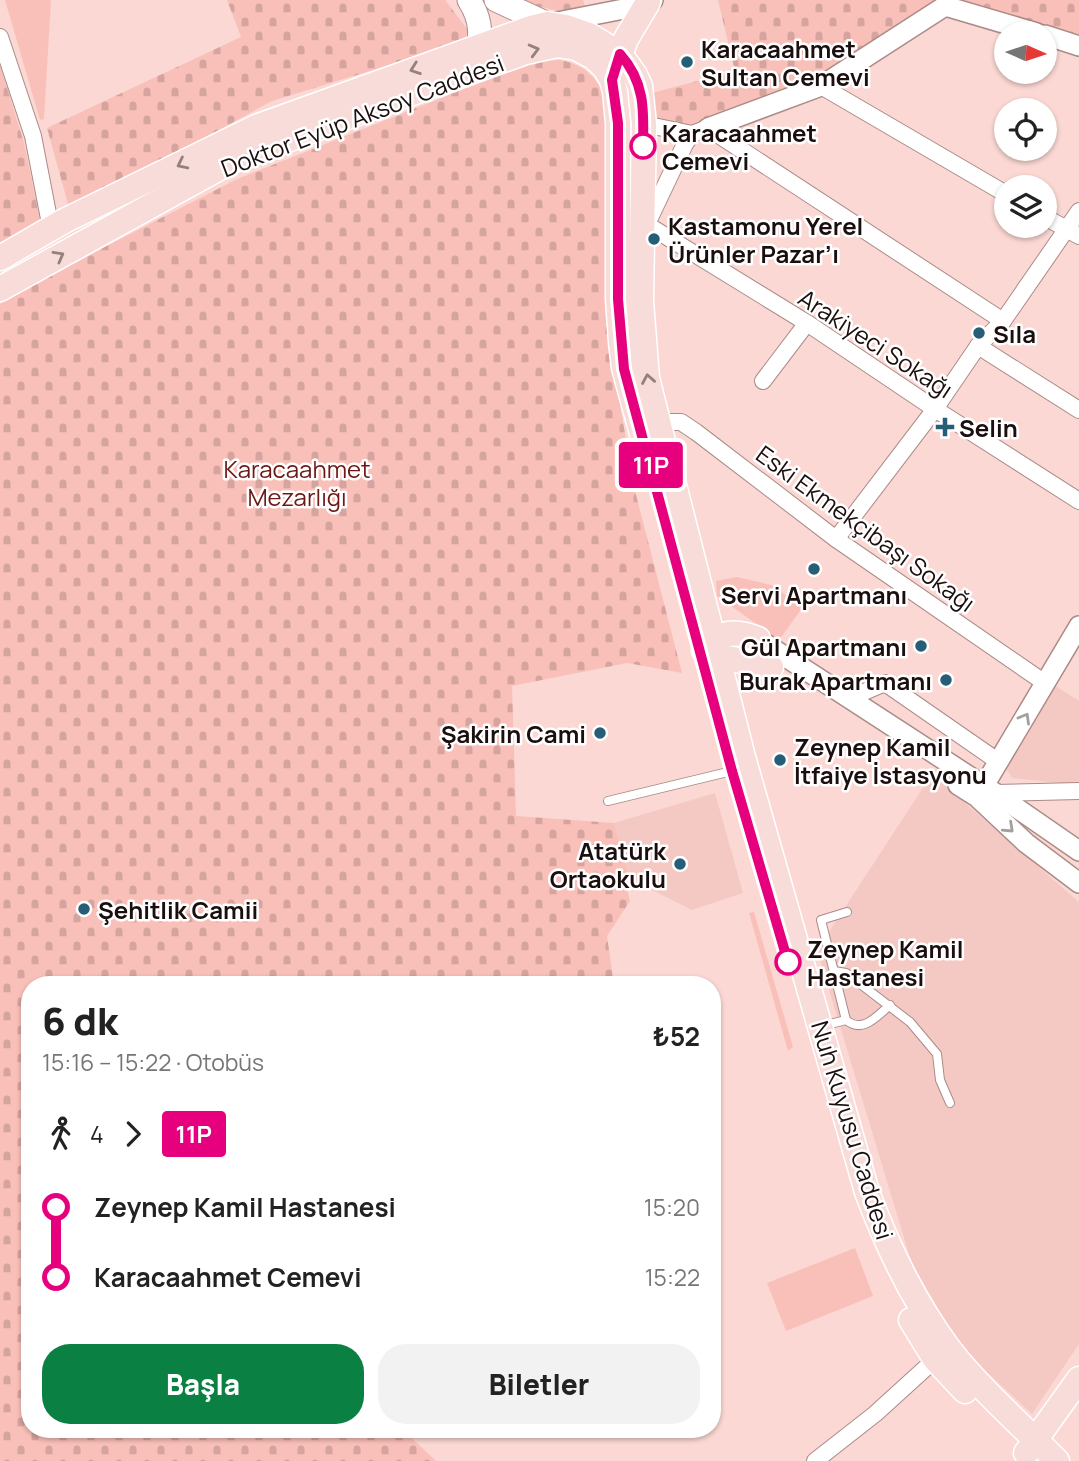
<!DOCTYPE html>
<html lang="tr">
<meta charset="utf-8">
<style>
:root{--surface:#fff;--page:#f2f2f2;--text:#222;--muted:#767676;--accent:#0b8043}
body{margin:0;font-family:Manrope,sans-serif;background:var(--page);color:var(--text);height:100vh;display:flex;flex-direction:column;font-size:26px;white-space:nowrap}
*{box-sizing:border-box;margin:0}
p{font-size:23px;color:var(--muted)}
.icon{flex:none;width:38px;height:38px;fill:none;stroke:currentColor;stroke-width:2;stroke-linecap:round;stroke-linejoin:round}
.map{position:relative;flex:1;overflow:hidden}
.details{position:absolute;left:21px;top:976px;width:700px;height:462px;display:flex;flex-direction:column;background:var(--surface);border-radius:28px;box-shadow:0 2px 5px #0004}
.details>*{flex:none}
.badge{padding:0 14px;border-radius:5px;font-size:24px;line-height:46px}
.needle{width:46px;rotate:93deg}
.buttons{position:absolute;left:994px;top:21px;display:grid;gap:14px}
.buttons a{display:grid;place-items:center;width:63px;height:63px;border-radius:50%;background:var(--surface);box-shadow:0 2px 5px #0004;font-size:35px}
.map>.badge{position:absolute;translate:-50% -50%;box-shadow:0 0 0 4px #fff}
.legs{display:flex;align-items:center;gap:10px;height:77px;padding:0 21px;font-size:23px}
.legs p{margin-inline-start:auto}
.summary{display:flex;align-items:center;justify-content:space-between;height:119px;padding:0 21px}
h1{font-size:38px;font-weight:800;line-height:52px}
.primary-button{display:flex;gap:14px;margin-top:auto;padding:14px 21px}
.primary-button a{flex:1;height:80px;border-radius:28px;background:var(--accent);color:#fff;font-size:28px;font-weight:800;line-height:80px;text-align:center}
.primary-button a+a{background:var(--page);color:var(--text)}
ul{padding:0 21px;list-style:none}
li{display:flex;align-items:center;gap:24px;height:70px;font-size:26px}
li i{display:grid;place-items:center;width:10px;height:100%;margin:0 9px;background:currentColor}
li i::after{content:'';width:18px;height:18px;margin:-9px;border:5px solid;border-radius:50%;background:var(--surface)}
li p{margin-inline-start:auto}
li:first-child i{background:linear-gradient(#0000 50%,currentColor 0)}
li:last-child i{background:linear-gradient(currentColor 50%,#0000 0)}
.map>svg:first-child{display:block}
</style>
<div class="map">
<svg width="1079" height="1461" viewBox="0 0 1079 1461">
<defs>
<pattern id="cemetery-stones" width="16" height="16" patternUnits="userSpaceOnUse" patternTransform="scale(1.75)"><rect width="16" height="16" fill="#f9c0b9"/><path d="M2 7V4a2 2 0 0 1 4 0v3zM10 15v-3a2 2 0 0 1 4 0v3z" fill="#d5a49e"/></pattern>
</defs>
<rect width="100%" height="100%" fill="#fbd8d3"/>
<g fill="#f4c9c3">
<polygon points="1051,683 1079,701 1079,785 1012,778 1004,765"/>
<polygon points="932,774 1079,902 1079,1344 1032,1414 961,1348 912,1264 817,950"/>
<polygon points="715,793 743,893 692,910 640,884 634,891 626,885 630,879 614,823"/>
</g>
<g fill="#f9c0b9">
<polygon points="5,0 51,0 44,119 40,120"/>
<polygon points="737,577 771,585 803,607 779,640 717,596 716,581"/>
<polygon points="754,912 793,1047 788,1051 749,913"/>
<polygon points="855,1248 873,1296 786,1331 767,1283"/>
</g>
<g fill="url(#cemetery-stones)">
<polygon points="227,0 445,0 468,30 464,42 272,101 70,211 47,128 241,37"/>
<polygon points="515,0 583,0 586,10 561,12"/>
<polygon points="718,0 1079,0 1079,43 945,3 824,85 695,136 658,122 652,110 652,93 735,71"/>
<path d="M560 60C585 65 597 77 606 100L608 336 635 491 682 673 627 663 512 686 516 816 614 823 630 879 626 885 630 901 607 936 614 985H30V1430H403L436 1461H0V304L60 270 237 179 527 64 542 61Z"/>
<polygon points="0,65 24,143 41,225 0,249"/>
</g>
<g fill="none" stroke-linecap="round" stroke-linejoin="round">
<g stroke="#ab8b87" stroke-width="10">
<g id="service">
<polyline points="608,801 732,771"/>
<path d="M847 912 821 920 846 1020C863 1034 877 1016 890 1005"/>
<polyline points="834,971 846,973 910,1022 937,1054 940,1080 950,1103"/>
<polyline points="822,1026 846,1020"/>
</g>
</g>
<g stroke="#ab8b87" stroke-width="18">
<g id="minor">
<polyline points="0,37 33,136 51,229"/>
<polyline points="821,86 1006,194"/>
<polyline points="644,124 692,134"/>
<polyline points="1045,217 1079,236"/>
<polyline points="646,224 807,323 935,409 1079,501"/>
<polyline points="647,224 685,144 692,134 708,128 1003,321"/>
<polyline points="978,346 1079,410"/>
<polyline points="763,381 807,323"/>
<polyline points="657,422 681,422 696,432 836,539 1045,683"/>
<polyline points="836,539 935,409 978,346 1003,321 1079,211"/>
<polyline points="850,698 885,683 999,762"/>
<polyline points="995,793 1079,791"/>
<polyline points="815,1461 875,1414 941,1354"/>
</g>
</g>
<g stroke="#ab8b87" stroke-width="22">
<g id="tertiary">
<polyline points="552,23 629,8 653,0"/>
<polyline points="1045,35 1079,46"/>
<polyline points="708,128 821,86 945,6 1037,33"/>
<polyline points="758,639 995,793 1079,851"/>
<polyline points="958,785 977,797 1026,843 1079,883"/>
<polyline points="978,796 1079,626"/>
</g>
</g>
<g stroke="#ab8b87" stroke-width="25">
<g id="secondary">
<path d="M469 0C483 22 482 39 473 63"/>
<polyline points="496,0 548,24"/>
</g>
</g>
<g stroke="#fff" stroke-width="27">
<g id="primary">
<polyline points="615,70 626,39 648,2"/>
<path d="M0 258 64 221 256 127 531 28 548 24 566 27 589 35 620 54 635 75 640 86 644 124 641 301 647 378 743 757 867 1192C888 1248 913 1301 949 1349 980 1389 1021 1425 1057 1461"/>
<polyline points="0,289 232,161 379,105 526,52 557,45 576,48 593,57 605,68 612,80 615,92 618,123 618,299 621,342 624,368 650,463"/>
<polyline points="704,650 717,656 771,667"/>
<path d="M706 653C716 630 737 630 758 639"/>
<polyline points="911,1320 935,1359 965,1391"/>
<polyline points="1026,1453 1079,1379"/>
</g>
</g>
<use href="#service" stroke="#fff" stroke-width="8"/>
<use href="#minor" stroke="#fff" stroke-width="16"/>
<use href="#tertiary" stroke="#fff" stroke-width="19"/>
<use href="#secondary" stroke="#fff" stroke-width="23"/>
<use href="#primary" stroke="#f8dcd9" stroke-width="24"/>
</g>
<defs><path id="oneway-chevron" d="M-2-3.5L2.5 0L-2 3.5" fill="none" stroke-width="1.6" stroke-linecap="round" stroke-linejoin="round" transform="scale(1.75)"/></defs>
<g stroke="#94807e">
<use href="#oneway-chevron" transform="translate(534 50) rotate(-15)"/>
<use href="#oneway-chevron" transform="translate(415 69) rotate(160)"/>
<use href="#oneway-chevron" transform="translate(182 164) rotate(154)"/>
<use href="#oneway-chevron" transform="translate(59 256) rotate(-29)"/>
<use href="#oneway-chevron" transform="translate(648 379) rotate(-100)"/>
</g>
<g stroke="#a39f9f">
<use href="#oneway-chevron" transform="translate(1025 718) rotate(-60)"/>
<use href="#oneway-chevron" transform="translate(1009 828) rotate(43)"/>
</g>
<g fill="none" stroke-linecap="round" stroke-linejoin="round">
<g stroke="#fff" stroke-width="16">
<path id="line-1" d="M643 146C644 110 645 82 620 54L612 80 618 123V299L624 369 732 771 788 962"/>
</g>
<use href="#line-1" stroke="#e6007e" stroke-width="10"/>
</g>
<g fill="#265e78" stroke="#fff" stroke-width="2.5">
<circle cx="687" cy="62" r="7"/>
<circle cx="654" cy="239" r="7"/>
<circle cx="979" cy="333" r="7"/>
<path d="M941.5 416.5h7v7h7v7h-7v7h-7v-7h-7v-7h7z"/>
<circle cx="814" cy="569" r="7"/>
<circle cx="921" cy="646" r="7"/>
<circle cx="946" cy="680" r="7"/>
<circle cx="600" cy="733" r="7"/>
<circle cx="780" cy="760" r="7"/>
<circle cx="680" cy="864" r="7"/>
<circle cx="84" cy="909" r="7"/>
</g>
<g fill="#fff" stroke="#e6007e" stroke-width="3.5">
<circle cx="643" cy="146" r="12"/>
<circle cx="788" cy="962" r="12"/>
</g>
<g text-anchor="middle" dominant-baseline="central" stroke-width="5" stroke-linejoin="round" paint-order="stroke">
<g font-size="24" font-weight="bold" fill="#1a0f0e" stroke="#fff" text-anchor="start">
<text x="701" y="48">Karacaahmet<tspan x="701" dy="28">Sultan Cemevi</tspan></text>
<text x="668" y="225">Kastamonu Yerel<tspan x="668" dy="28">Ürünler Pazar’ı</tspan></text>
<text x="993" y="333">Sıla</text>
<text x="959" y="427">Selin</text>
<text x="814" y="594" text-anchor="middle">Servi Apartmanı</text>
<text x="907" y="646" text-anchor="end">Gül Apartmanı</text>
<text x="932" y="680" text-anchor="end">Burak Apartmanı</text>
<text x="586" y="733" text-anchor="end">Şakirin Cami</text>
<text x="794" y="746">Zeynep Kamil<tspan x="794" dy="28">İtfaiye İstasyonu</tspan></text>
<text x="666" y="850" text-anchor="end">Atatürk<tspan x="666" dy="28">Ortaokulu</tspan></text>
<text x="98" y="909">Şehitlik Camii</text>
</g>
<g font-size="24" fill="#1a0f0e" stroke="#fff">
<text transform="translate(362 115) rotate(-21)">Doktor Eyüp Aksoy Caddesi</text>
<text transform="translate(876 343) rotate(33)">Arakiyeci Sokağı</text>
<text transform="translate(866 528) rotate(36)">Eski Ekmekçibaşı Sokağı</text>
<text transform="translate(853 1130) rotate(73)">Nuh Kuyusu Caddesi</text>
</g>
<g font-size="24" font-weight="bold" fill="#1a0f0e" stroke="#fff" text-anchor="start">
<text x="662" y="132">Karacaahmet<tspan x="662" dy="28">Cemevi</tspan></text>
<text x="807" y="948">Zeynep Kamil<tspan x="807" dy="28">Hastanesi</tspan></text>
</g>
<g font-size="24" fill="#6c1916" stroke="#fff">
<text x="297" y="468">Karacaahmet<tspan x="297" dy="28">Mezarlığı</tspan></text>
</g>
</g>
</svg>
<div class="buttons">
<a><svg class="needle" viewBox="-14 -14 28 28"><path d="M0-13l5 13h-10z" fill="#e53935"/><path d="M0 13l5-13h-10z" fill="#767676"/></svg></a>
<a><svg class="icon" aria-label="locate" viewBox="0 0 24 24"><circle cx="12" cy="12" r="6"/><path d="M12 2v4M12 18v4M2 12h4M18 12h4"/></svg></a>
<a><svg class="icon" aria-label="layers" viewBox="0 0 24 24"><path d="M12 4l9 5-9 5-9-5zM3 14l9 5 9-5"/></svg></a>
</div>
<b class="badge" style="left:651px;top:465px;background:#e6007e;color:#fff">11P</b>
<section class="details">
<div class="summary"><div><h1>6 dk</h1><p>15:16 – 15:22 · Otobüs</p></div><b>₺52</b></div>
<div class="legs"><svg class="icon" aria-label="walk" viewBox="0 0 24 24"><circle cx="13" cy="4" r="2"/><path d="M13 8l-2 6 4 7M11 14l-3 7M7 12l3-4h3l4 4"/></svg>4<svg class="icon" aria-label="forward" viewBox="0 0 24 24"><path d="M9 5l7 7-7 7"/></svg><b class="badge" style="background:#e6007e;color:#fff">11P</b></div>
<ul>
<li><i style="color:#e6007e"></i><b>Zeynep Kamil Hastanesi</b><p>15:20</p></li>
<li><i style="color:#e6007e"></i><b>Karacaahmet Cemevi</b><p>15:22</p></li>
</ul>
<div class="primary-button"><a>Başla</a><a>Biletler</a></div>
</section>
</div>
